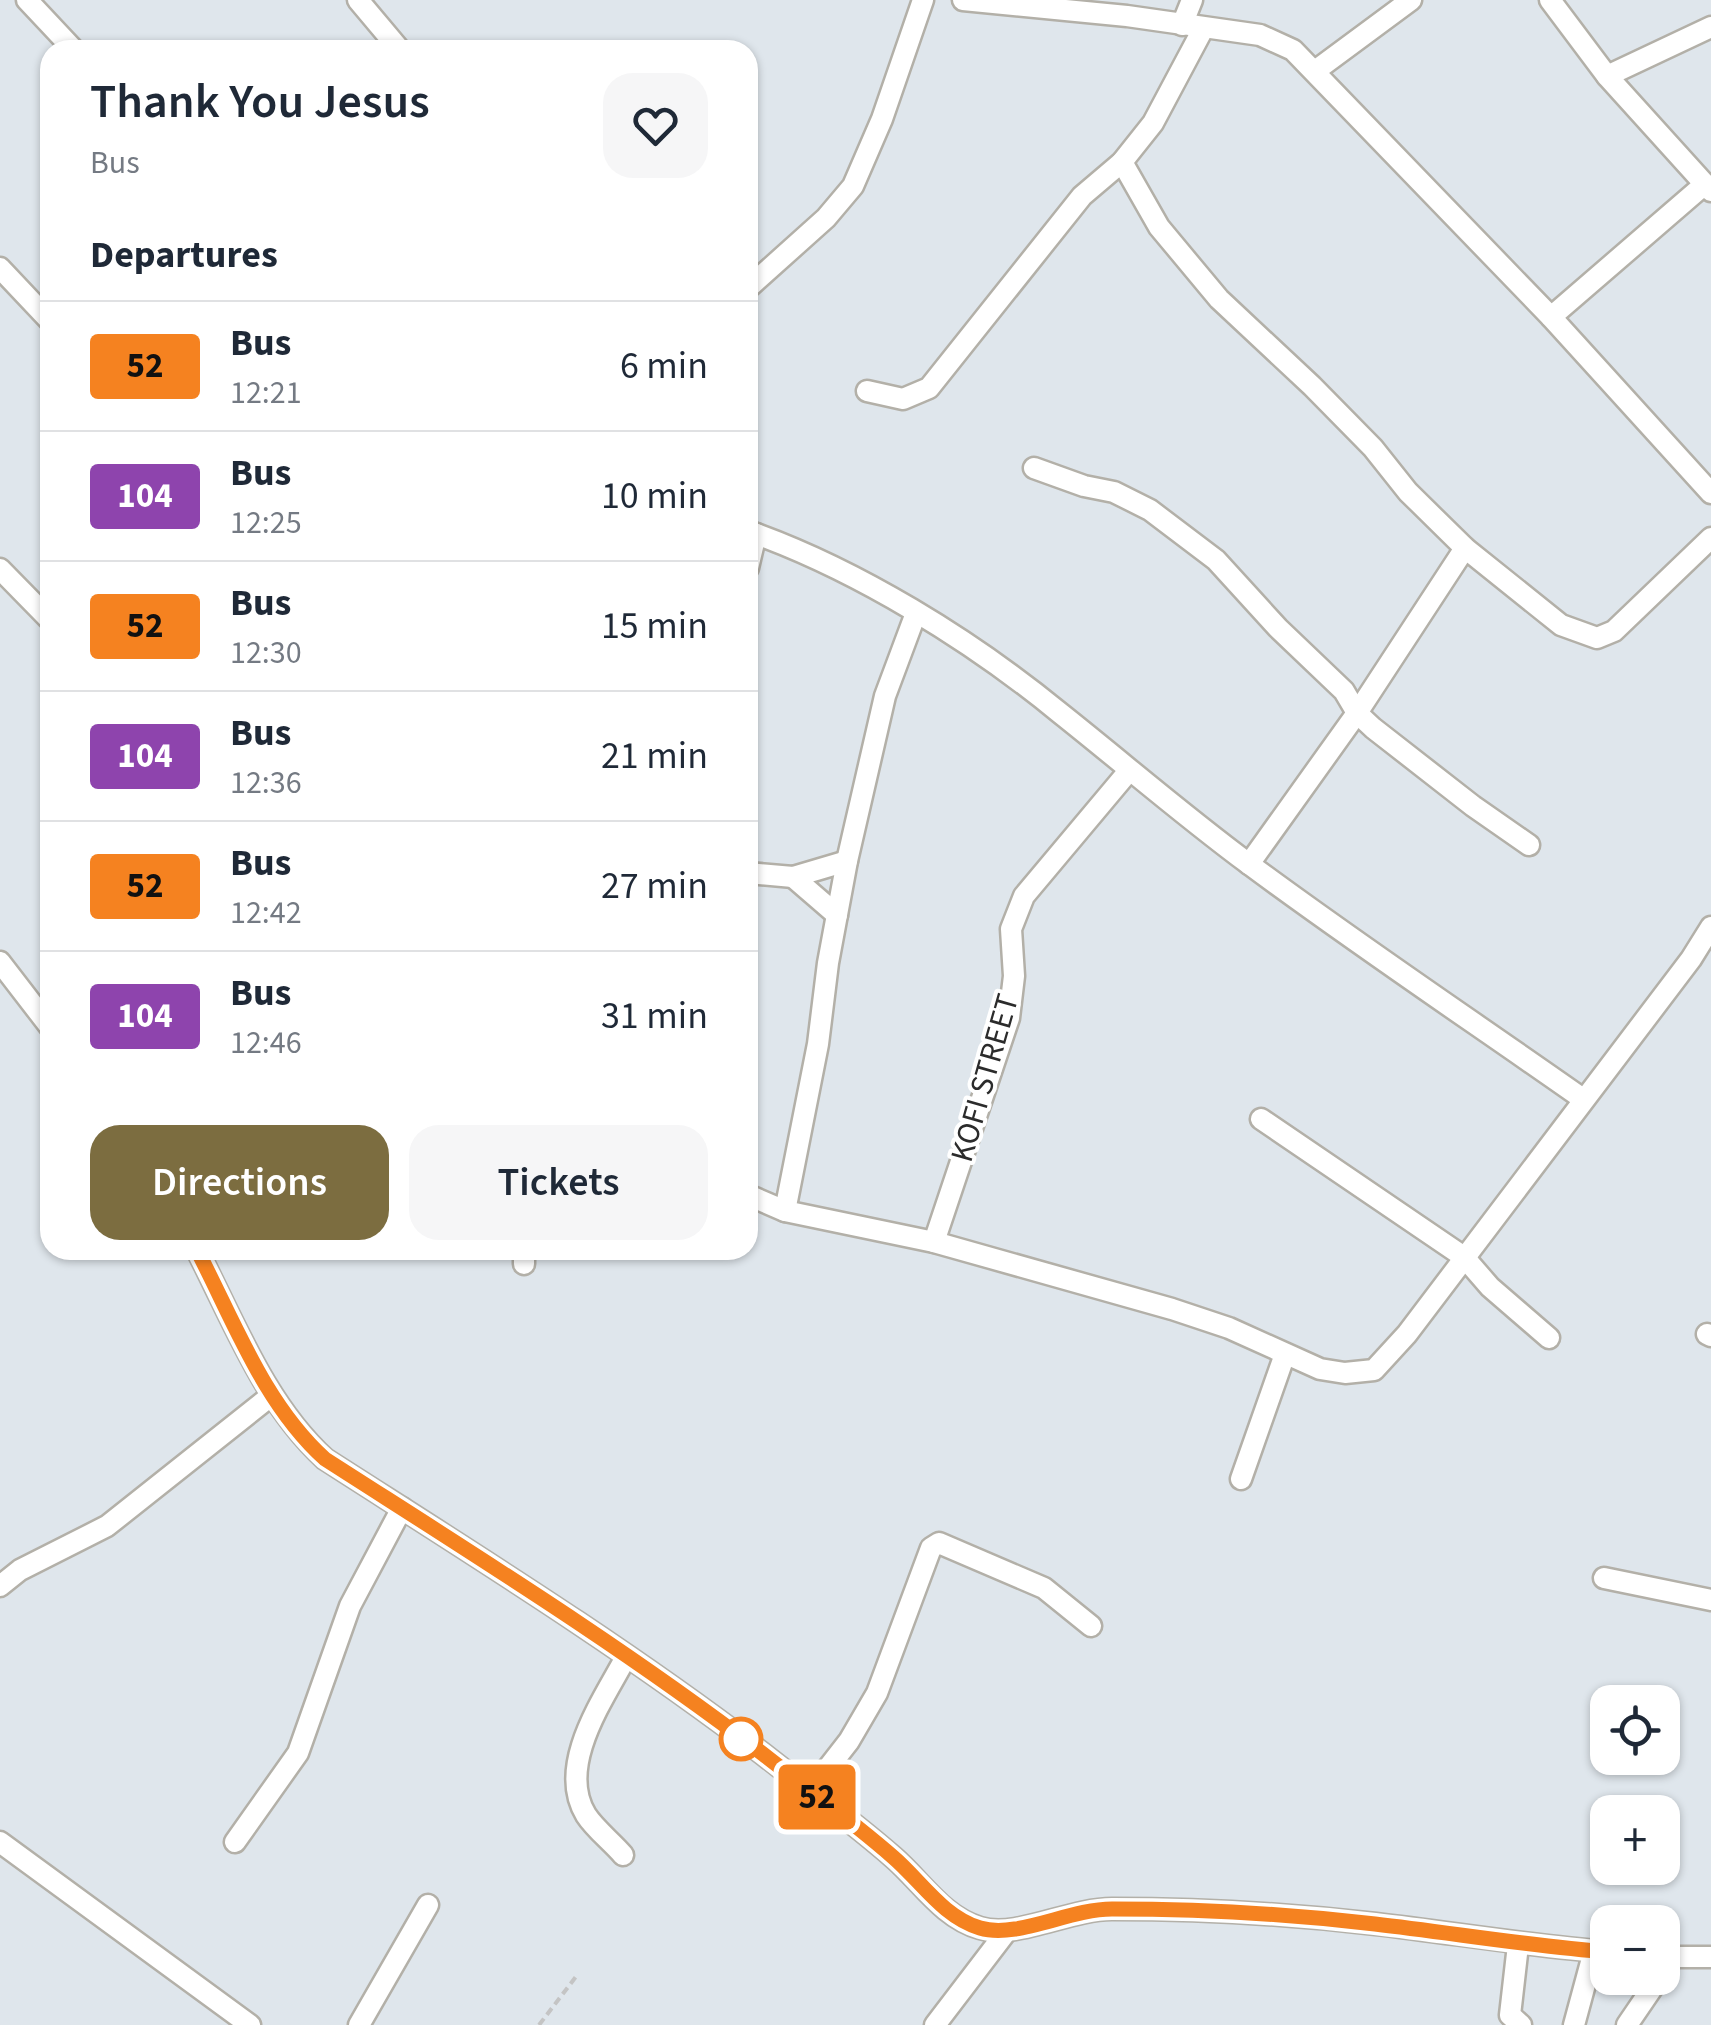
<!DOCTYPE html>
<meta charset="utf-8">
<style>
:root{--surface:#fff;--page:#f6f6f7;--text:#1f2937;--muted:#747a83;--line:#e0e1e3;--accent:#7c6d40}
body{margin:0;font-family:"Source Sans 3",sans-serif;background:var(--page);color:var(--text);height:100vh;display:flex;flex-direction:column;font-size:38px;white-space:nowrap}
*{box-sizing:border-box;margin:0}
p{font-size:32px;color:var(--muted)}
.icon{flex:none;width:55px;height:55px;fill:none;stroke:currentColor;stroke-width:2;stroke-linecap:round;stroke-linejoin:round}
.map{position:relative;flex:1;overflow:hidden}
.sheet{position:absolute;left:40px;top:40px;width:718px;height:1220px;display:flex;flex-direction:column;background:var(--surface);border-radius:30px;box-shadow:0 2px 8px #0004}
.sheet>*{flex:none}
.badge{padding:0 20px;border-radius:8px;font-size:35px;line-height:65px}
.controls{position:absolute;left:1590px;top:1685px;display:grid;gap:20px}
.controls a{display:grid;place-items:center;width:90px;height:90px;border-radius:20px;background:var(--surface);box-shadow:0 2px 8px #0004;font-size:50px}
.map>.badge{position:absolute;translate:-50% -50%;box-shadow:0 0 0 5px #fff}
h2{padding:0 50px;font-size:38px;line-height:90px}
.round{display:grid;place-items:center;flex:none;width:105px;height:105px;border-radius:30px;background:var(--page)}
.overview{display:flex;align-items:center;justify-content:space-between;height:170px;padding:0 50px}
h1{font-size:48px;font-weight:600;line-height:75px}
.cta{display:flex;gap:20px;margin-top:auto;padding:20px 50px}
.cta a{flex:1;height:115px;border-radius:30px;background:var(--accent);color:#fff;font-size:40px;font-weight:600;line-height:115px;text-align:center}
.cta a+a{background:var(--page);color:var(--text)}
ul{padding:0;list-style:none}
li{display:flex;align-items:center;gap:30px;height:130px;padding:0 50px;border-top:2px solid var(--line)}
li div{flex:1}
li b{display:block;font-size:38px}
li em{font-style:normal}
li .badge{min-width:110px;font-weight:700;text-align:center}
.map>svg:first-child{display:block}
</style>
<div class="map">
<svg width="1711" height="2025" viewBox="0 0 1711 2025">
<rect width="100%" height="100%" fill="#dfe6ec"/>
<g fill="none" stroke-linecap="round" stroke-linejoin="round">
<g stroke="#b3b0a8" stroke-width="25">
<g id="minor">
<polyline points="27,0 74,50"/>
<polyline points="358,0 400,50"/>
<polyline points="963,0 1127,16 1260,35 1293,50 1551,317 1711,493"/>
<polyline points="1550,0 1607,76 1711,191"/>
<polyline points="1182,25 1192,0"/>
<polyline points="1315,71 1411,0"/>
<polyline points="1607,76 1711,27"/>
<polyline points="1122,162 1159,227 1219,299 1312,386 1373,448 1408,492 1465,548 1561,625 1597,638 1614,631 1711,538"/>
<polyline points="0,268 50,321"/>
<polyline points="748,288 826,218 853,186 882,119 923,0"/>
<polyline points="1551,317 1705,184"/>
<polyline points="867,391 903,399 929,388 1082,196 1122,162 1153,123 1203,29"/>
<polyline points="1034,468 1084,486 1114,492 1150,510 1216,560 1278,628 1344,691 1357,713 1373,728 1473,806 1529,845"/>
<path d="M748 531C856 569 971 640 1060 713 1123 763 1184 816 1249 864 1358 945 1472 1021 1583 1099"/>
<polyline points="748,568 756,534"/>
<polyline points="0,569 50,620"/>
<polyline points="1249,864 1357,713 1465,548"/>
<polyline points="748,873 793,877"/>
<polyline points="837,915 793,877 847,861"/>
<polyline points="0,962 50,1027"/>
<polyline points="1261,1119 1464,1257 1490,1287 1549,1338"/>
<polyline points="748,1195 785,1211 934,1242 1172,1309 1229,1328 1320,1369 1345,1373 1374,1370 1407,1334 1691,959 1711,927"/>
<polyline points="785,1211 818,1044 828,963 847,861 885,696 916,613"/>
<polyline points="934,1242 1009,1018 1014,976 1011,929 1024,896 1128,772"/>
<path d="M197 1250C234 1322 265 1404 325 1459 473 1554 623 1647 763 1754 806 1788 852 1821 893 1857 921 1881 942 1917 980 1928 1017 1939 1069 1909 1112 1909 1199 1909 1289 1914 1376 1924 1453 1933 1530 1946 1608 1952"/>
<polyline points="524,1264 524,1250"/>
<polyline points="1707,1334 1711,1336"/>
<polyline points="1241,1479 1285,1354"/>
<polyline points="1604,1578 1711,1600"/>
<polyline points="0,1586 20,1570 107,1526 272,1395"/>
<polyline points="810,1791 849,1741 877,1693 931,1548 939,1543 1044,1588 1091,1626"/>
<polyline points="0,1842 250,2025"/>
<polyline points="235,1842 298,1753 350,1606 402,1508"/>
<path d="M623 1855C612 1842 595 1829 586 1815 556 1766 603 1700 626 1657"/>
<polyline points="1518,1945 1510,2015 1521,2025"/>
<polyline points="1662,1957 1711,1957"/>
<polyline points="359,2025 428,1905"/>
<polyline points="935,2025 1006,1932"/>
<polyline points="1574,2025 1594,1951"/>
<polyline points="1627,2025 1659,1978"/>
</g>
</g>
<polyline stroke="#c4c4c4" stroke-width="4" stroke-dasharray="8 5" stroke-linecap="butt" points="539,2025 578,1974"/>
<use href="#minor" stroke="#fff" stroke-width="20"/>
</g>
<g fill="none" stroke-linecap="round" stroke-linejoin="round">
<g stroke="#fff" stroke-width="22">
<path id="line" d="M197 1250C234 1321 264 1404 325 1459 473 1554 623 1647 763 1754 806 1788 852 1821 893 1857 921 1881 943 1917 980 1928 1017 1939 1069 1909 1112 1909 1199 1909 1289 1914 1375 1924 1453 1933 1530 1946 1608 1952"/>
</g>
<use href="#line" stroke="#f58220" stroke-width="15"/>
</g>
<circle fill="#fff" stroke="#f58220" stroke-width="5" cx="741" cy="1739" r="20"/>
<g text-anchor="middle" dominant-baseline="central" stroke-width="8" stroke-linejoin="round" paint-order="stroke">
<g font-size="32" fill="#2b2b2b" stroke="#fff">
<text transform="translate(985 1078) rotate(-74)">KOFI STREET</text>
</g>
</g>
</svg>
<div class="controls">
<a><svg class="icon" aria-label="locate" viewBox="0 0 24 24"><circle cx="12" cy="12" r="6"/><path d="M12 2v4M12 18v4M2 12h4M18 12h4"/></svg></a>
<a>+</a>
<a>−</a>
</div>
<b class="badge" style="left:817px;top:1797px;background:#f58220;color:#111">52</b>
<section class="sheet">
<div class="overview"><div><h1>Thank You Jesus</h1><p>Bus</p></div><a class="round"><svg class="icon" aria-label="heart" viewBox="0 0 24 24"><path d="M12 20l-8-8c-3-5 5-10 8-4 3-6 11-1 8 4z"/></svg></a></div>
<h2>Departures</h2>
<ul>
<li><span class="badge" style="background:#f58220;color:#111">52</span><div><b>Bus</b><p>12:21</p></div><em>6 min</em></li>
<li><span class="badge" style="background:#8e44ad;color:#fff">104</span><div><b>Bus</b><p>12:25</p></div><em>10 min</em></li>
<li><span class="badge" style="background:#f58220;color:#111">52</span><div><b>Bus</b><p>12:30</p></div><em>15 min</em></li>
<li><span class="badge" style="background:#8e44ad;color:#fff">104</span><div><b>Bus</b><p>12:36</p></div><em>21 min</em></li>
<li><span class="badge" style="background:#f58220;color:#111">52</span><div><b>Bus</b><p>12:42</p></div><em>27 min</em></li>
<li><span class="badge" style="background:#8e44ad;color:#fff">104</span><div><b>Bus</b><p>12:46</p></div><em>31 min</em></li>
</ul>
<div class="cta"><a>Directions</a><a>Tickets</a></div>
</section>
</div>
